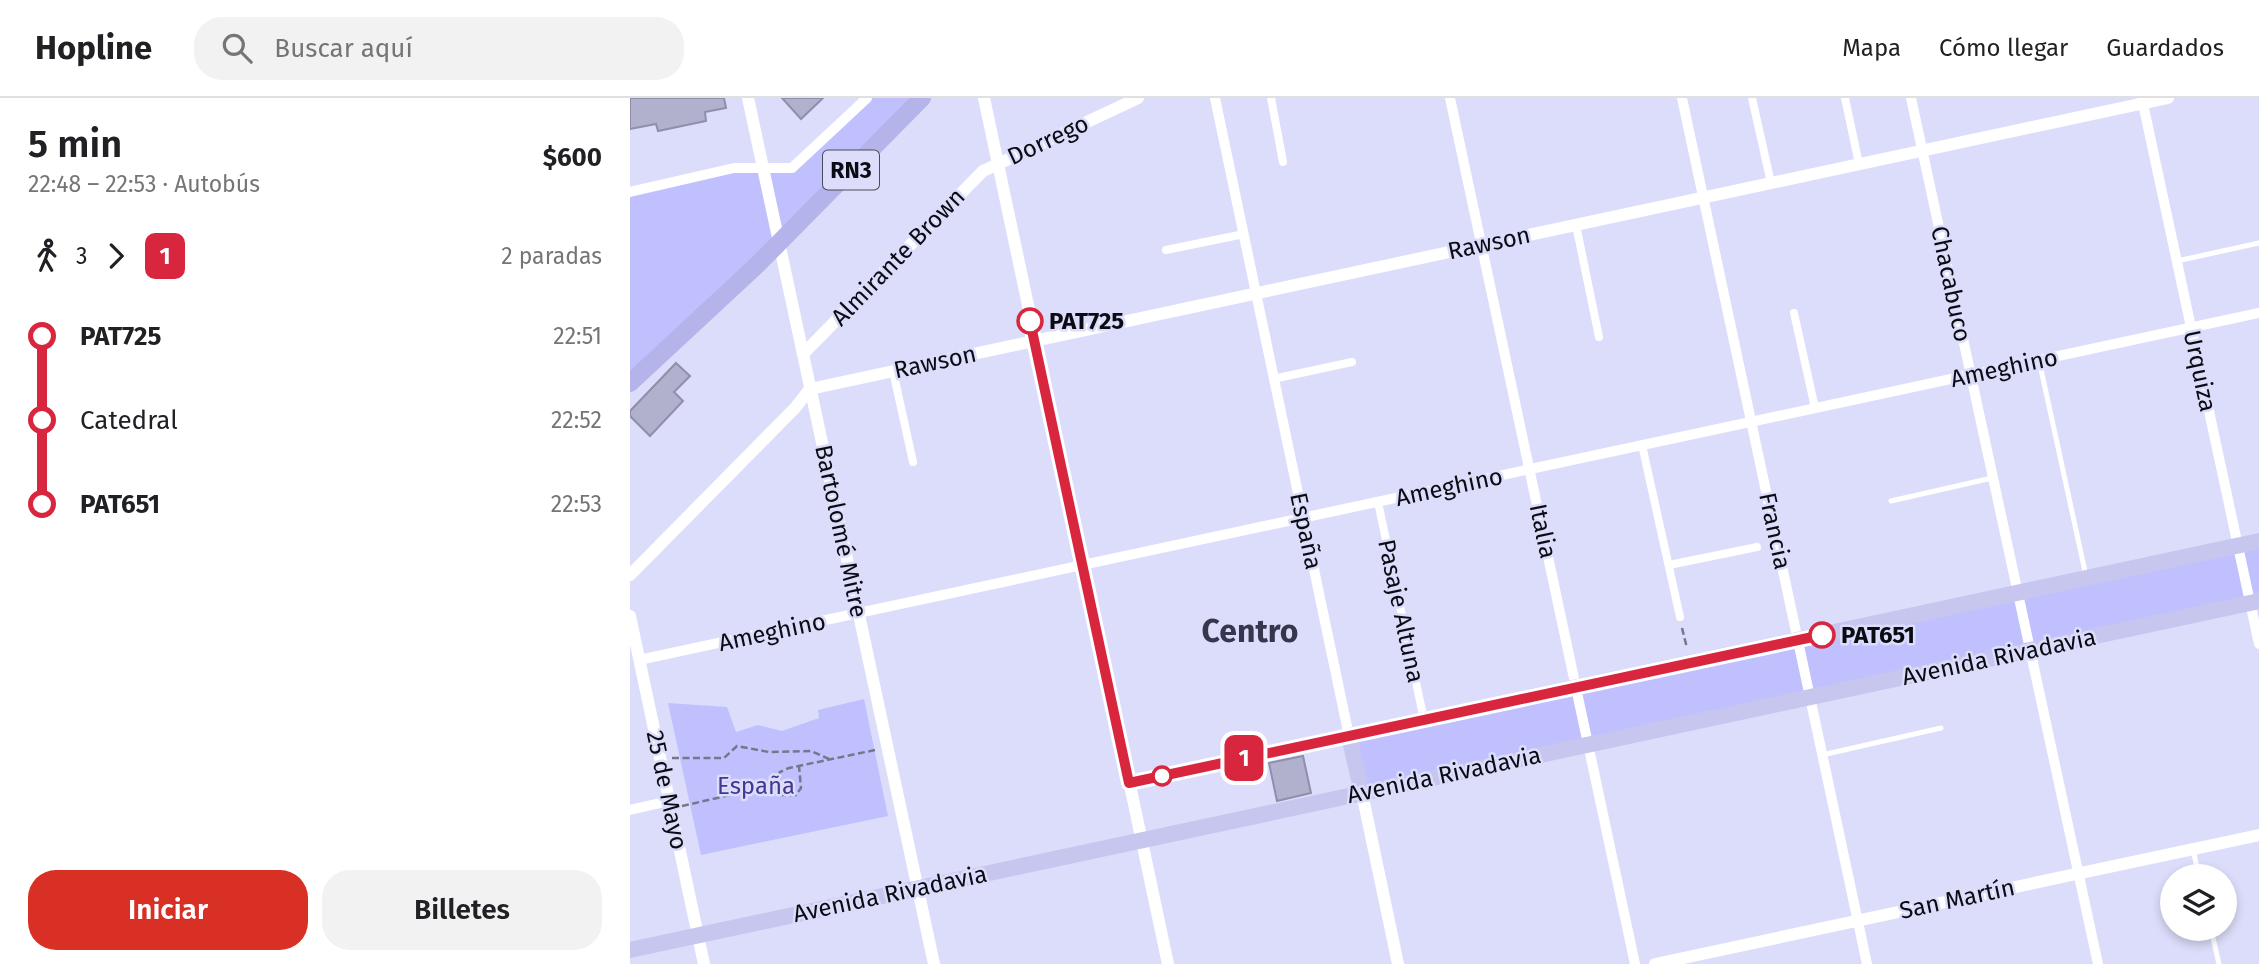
<!DOCTYPE html>
<html lang="es">
<meta charset="utf-8">
<style>
:root{--surface:#fff;--page:#f2f2f2;--text:#202124;--muted:#757577;--line:#e0e0e0;--accent:#d93025}
body{margin:0;font-family:"Fira Sans",sans-serif;background:var(--page);color:var(--text);height:100vh;display:flex;flex-direction:column;font-size:26px;white-space:nowrap}
*{box-sizing:border-box;margin:0}
p{font-size:23px;color:var(--muted)}
.icon{flex:none;width:38px;height:38px;fill:none;stroke:currentColor;stroke-width:2;stroke-linecap:round;stroke-linejoin:round}
.map{position:relative;flex:1;overflow:hidden}
.drawer{display:flex;flex-direction:column;background:var(--surface);width:630px}
.drawer>*{flex:none}
.badge{padding:0 14px;border-radius:10px;font-size:24px;line-height:46px}
.tools{position:absolute;left:1530px;top:766px;display:grid;gap:14px}
.tools a{display:grid;place-items:center;width:77px;height:77px;border-radius:50%;background:var(--surface);box-shadow:0 4px 10px #0003;font-size:35px}
.map>.badge{position:absolute;translate:-50% -50%;box-shadow:0 0 0 4px #fff}
.legs{display:flex;align-items:center;gap:10px;height:77px;padding:0 28px;font-size:23px}
.legs p{margin-inline-start:auto}
.summary{display:flex;align-items:center;justify-content:space-between;height:119px;padding:0 28px}
h1{font-size:38px;font-weight:600;line-height:52px}
.action{display:flex;gap:14px;margin-top:auto;padding:14px 28px}
.action a{flex:1;height:80px;border-radius:28px;background:var(--accent);color:#fff;font-size:28px;font-weight:600;line-height:80px;text-align:center}
.action a+a{background:var(--page);color:var(--text)}
ul{padding:0 28px;list-style:none}
li{display:flex;align-items:center;gap:24px;height:84px;font-size:26px}
li i{display:grid;place-items:center;width:10px;height:100%;margin:0 9px;background:currentColor}
li i::after{content:'';width:18px;height:18px;margin:-9px;border:5px solid;border-radius:50%;background:var(--surface)}
li p{margin-inline-start:auto}
li:first-child i{background:linear-gradient(#0000 50%,currentColor 0)}
li:last-child i{background:linear-gradient(currentColor 50%,#0000 0)}
header{display:flex;align-items:center;gap:42px;box-sizing:border-box;height:98px;padding:0 35px;background:var(--surface);border-bottom:2px solid var(--line)}
header strong{font-size:33px}
nav{display:flex;gap:38px;margin-inline-start:auto;font-size:24px}
.search{width:490px;height:63px;background:var(--page);display:flex;align-items:center;gap:18px;box-sizing:border-box;padding:0 24px;border-radius:28px;color:var(--muted);font-size:26px}
main{display:flex;flex:1;min-height:0}
.map>svg:first-child{display:block}
</style>
<header>
<strong>Hopline</strong>
<div class="search"><svg class="icon" aria-label="search" viewBox="0 0 24 24"><circle cx="10" cy="10" r="6"/><path d="M15 15l6 6"/></svg>Buscar aquí</div>
<nav><a>Mapa</a><a>Cómo llegar</a><a>Guardados</a></nav>
</header>
<main>
<section class="drawer">
<div class="summary"><div><h1>5 min</h1><p>22:48 – 22:53 · Autobús</p></div><b>$600</b></div>
<div class="legs"><svg class="icon" aria-label="walk" viewBox="0 0 24 24"><circle cx="13" cy="4" r="2"/><path d="M13 8l-2 6 4 7M11 14l-3 7M7 12l3-4h3l4 4"/></svg>3<svg class="icon" aria-label="forward" viewBox="0 0 24 24"><path d="M9 5l7 7-7 7"/></svg><b class="badge" style="background:#d7263d;color:#fff">1</b><p>2 paradas</p></div>
<ul>
<li><i style="color:#d7263d"></i><b>PAT725</b><p>22:51</p></li>
<li><i style="color:#d7263d"></i><span>Catedral</span><p>22:52</p></li>
<li><i style="color:#d7263d"></i><b>PAT651</b><p>22:53</p></li>
</ul>
<div class="action"><a>Iniciar</a><a>Billetes</a></div>
</section>
<div class="map">
<svg width="1629" height="866" viewBox="0 0 1629 866">
<rect width="100%" height="100%" fill="#dcddfa"/>
<g fill="#c0c0fe">
<polygon points="237,0 292,0 0,293 0,94 104,70 153,72"/>
<polygon points="1629,443 1629,503 732,695 719,638"/>
<polygon points="234,601 258,718 71,757 38,605 97,609 106,634 128,627 152,633 189,620 188,612"/>
</g>
<g fill="#b1b1cd" stroke="#8e8faa" stroke-width="2">
<polygon points="0,0 94,0 96,10 75,14 76,23 28,33 26,26 0,31"/>
<polygon points="152,0 193,0 171,21"/>
<polygon points="46,265 60,278 44,294 53,303 20,338 0,318 0,313"/>
<polygon points="673,658 681,695 647,703 639,665"/>
</g>
<g fill="none" stroke-linecap="round" stroke-linejoin="round">
<g stroke="#76778a" stroke-width="2.5" stroke-dasharray="7 3.5" stroke-linecap="butt">
<polyline points="1052,530 1057,550"/>
<polyline points="42,660 94,660 107,648 139,654 181,653 199,661"/>
<polyline points="144,687 150,697 166,697 171,690 169,668"/>
<polyline points="52,708 144,687 150,674 159,670 245,652"/>
</g>
<g stroke="#fff" stroke-width="5">
<polyline points="1547,163 1629,145"/>
<polyline points="1409,262 1456,478"/>
<polyline points="1261,403 1362,380"/>
<polyline points="1192,657 1311,630"/>
<polyline points="1563,751 1569,779"/>
<polyline points="1581,831 1589,866"/>
</g>
<g stroke="#fff" stroke-width="8">
<polyline points="641,0 653,64"/>
<polyline points="1122,0 1141,85"/>
<polyline points="1215,0 1229,66"/>
<polyline points="946,127 969,239"/>
<polyline points="536,152 614,136"/>
<polyline points="1164,215 1185,310"/>
<polyline points="263,273 283,364"/>
<polyline points="643,281 722,264"/>
<polyline points="1012,347 1050,519"/>
<polyline points="748,404 794,622"/>
<polyline points="1039,467 1127,449"/>
</g>
<g stroke="#fff" stroke-width="10">
<polyline points="585,0 719,638"/>
<polyline points="820,0 1005,866"/>
<polyline points="1052,0 1237,866"/>
<polyline points="1281,0 1468,866"/>
<polyline points="1512,1 1629,546"/>
<polyline points="0,94 104,70 162,70 237,0"/>
<polyline points="9,562 1629,215"/>
<polyline points="0,712 39,703"/>
</g>
<g stroke="#fff" stroke-width="12">
<polyline points="118,0 304,866"/>
<polyline points="354,0 538,866"/>
<polyline points="173,256 353,73 508,0"/>
<polyline points="180,291 1538,0"/>
<polyline points="0,477 165,310 180,291"/>
<polyline points="0,518 74,866"/>
<polyline points="499,685 719,638"/>
<polyline points="732,695 768,866"/>
<polyline points="1025,866 1629,737"/>
</g>
<g stroke="#c7c6ef" stroke-width="16">
<polyline points="732,695 719,638 1629,443"/>
<polyline points="0,852 1629,503"/>
</g>
<polyline stroke="#b4b3ea" stroke-width="18" points="0,285 127,167 292,0"/>
</g>
<g fill="none" stroke-linecap="round" stroke-linejoin="round">
<g stroke="#fff" stroke-width="16">
<polyline id="line-1" points="400,223 499,685 1192,537"/>
</g>
<use href="#line-1" stroke="#d7263d" stroke-width="10"/>
</g>
<g fill="#fff" stroke="#d7263d" stroke-width="3.5">
<circle cx="400" cy="223" r="12"/>
<circle cx="1192" cy="537" r="12"/>
<circle cx="532" cy="678" r="9"/>
</g>
<g text-anchor="middle" dominant-baseline="central" stroke-width="5" stroke-linejoin="round" paint-order="stroke">
<rect fill="#dcddfa" stroke="#4a4a59" stroke-width="2" x="193" y="52.5" width="56" height="39" rx="5"/>
<g font-size="23" font-weight="bold" fill="#0b0b14">
<text x="221" y="72">RN3</text>
</g>
<g font-size="24" fill="#0b0b14" stroke="#dcddfa">
<text transform="translate(418 42) rotate(-25)">Dorrego</text>
<text transform="translate(859 145) rotate(-12)">Rawson</text>
<text transform="translate(268 159) rotate(-46)">Almirante Brown</text>
<text transform="translate(1321 186) rotate(78)">Chacabuco</text>
<text transform="translate(305 264) rotate(-12)">Rawson</text>
<text transform="translate(1374 270) rotate(-12)">Ameghino</text>
<text transform="translate(1570 273) rotate(78)">Urquiza</text>
<text transform="translate(819 389) rotate(-12)">Ameghino</text>
<text transform="translate(211 433) rotate(78)">Bartolomé Mitre</text>
<text transform="translate(676 433) rotate(78)">España</text>
<text transform="translate(913 433) rotate(78)">Italia</text>
<text transform="translate(1145 433) rotate(78)">Francia</text>
<text transform="translate(771 513) rotate(78)">Pasaje Altuna</text>
<text transform="translate(142 534) rotate(-12)">Ameghino</text>
<text transform="translate(1369 559) rotate(-12)">Avenida Rivadavia</text>
<text transform="translate(814 677) rotate(-12)">Avenida Rivadavia</text>
<text transform="translate(37 692) rotate(78)">25 de Mayo</text>
<text transform="translate(260 796) rotate(-12)">Avenida Rivadavia</text>
<text transform="translate(1327 801) rotate(-12)">San Martín</text>
</g>
<g font-size="24" font-weight="bold" fill="#0b0b14" stroke="#dcddfa" text-anchor="start">
<text x="419" y="223">PAT725</text>
<text x="1211" y="537">PAT651</text>
</g>
<g font-size="24" fill="#433791" stroke="#dcddfa">
<text x="126" y="688">España</text>
</g>
<g font-size="32" font-weight="bold" fill="#36364d" stroke="#dcddfa">
<text x="620" y="533">Centro</text>
</g>
</g>
</svg>
<div class="tools">
<a><svg class="icon" aria-label="layers" viewBox="0 0 24 24"><path d="M12 4l9 5-9 5-9-5zM3 14l9 5 9-5"/></svg></a>
</div>
<b class="badge" style="left:614px;top:660px;background:#d7263d;color:#fff">1</b>
</div>
</main>
